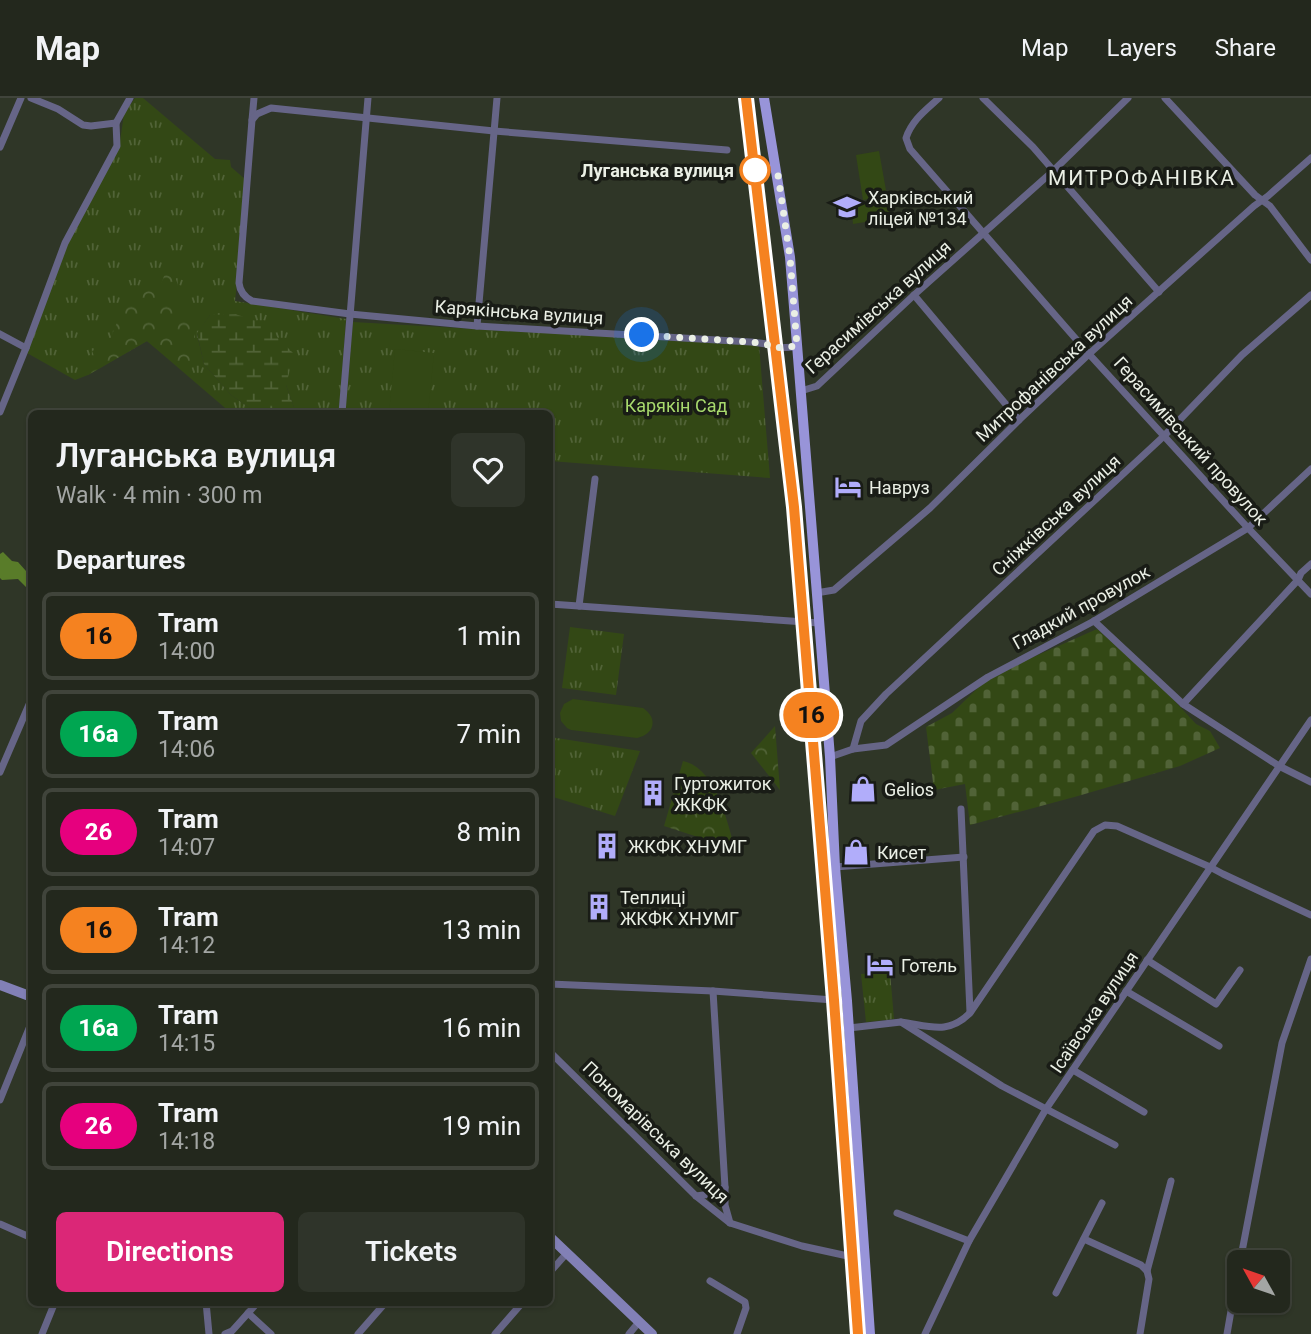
<!DOCTYPE html>
<meta charset="utf-8">
<style>
:root{--surface:#23281d;--page:#2f342a;--text:#f1f3f6;--muted:#a3a6a4;--line:#40443b;--accent:#db2777}
body{margin:0;font-family:Roboto,sans-serif;background:var(--page);color:var(--text);height:100vh;display:flex;flex-direction:column;font-size:26px;white-space:nowrap}
*{box-sizing:border-box;margin:0}
p{font-size:23px;color:var(--muted)}
.icon{flex:none;width:38px;height:38px;fill:none;stroke:currentColor;stroke-width:2;stroke-linecap:round;stroke-linejoin:round}
.map{position:relative;flex:1;overflow:hidden}
.details{position:absolute;left:28px;top:312px;width:525px;height:896px;display:flex;flex-direction:column;background:var(--surface);border-radius:10px;box-shadow:0 2px 5px #0004,0 0 0 2px var(--line)}
.details>*{flex:none}
.badge{padding:0 14px;border-radius:23px;font-size:24px;line-height:46px}
.needle{width:46px;rotate:310deg}
.tools{position:absolute;left:1227px;top:1152px;display:grid;gap:14px}
.tools a{display:grid;place-items:center;width:63px;height:63px;border-radius:10px;background:var(--surface);box-shadow:0 2px 5px #0004,0 0 0 2px var(--line);font-size:35px}
.you{position:absolute;width:35px;height:35px;margin:-18px;border:5px solid #fff;border-radius:50%;background:#1a73e8;box-shadow:0 0 0 10px #1a73e833}
.map>.badge{position:absolute;translate:-50% -50%;box-shadow:0 0 0 4px #fff}
h2{padding:0 28px;font-size:26px;line-height:63px}
.round{display:grid;place-items:center;flex:none;width:74px;height:74px;border-radius:10px;background:var(--page)}
.overview{display:flex;align-items:center;justify-content:space-between;height:119px;padding:0 28px}
h1{font-size:33px;font-weight:600;line-height:52px}
.action{display:flex;gap:14px;margin-top:auto;padding:14px 28px}
.action a{flex:1;height:80px;border-radius:10px;background:var(--accent);color:#fff;font-size:28px;font-weight:600;line-height:80px;text-align:center}
.action a+a{background:var(--page);color:var(--text)}
ul{padding:0;list-style:none}
li{display:flex;align-items:center;gap:21px;height:88px;margin:0 14px 10px;padding:0 14px;border:4px solid var(--line);border-radius:10px}
li div{flex:1}
li b{display:block;font-size:26px}
li em{font-style:normal}
li .badge{min-width:77px;font-weight:700;text-align:center}
header{display:flex;align-items:center;gap:42px;box-sizing:border-box;height:98px;padding:0 35px;background:var(--surface);border-bottom:2px solid var(--line)}
header strong{font-size:33px}
nav{display:flex;gap:38px;margin-inline-start:auto;font-size:24px}
.map>svg:first-child{display:block}
</style>
<header>
<strong>Map</strong>
<nav><a>Map</a><a>Layers</a><a>Share</a></nav>
</header>
<div class="map">
<svg width="1311" height="1236" viewBox="0 0 1311 1236">
<defs>
<pattern id="grass-tufts" width="24" height="20" patternUnits="userSpaceOnUse" patternTransform="scale(1.75)"><rect width="24" height="20" fill="#334815"/><path d="M3 7l-1-3M5 7V3M7 7l1-3M15 17l-1-3M17 17v-4M19 17l1-3" fill="none" stroke="#516337"/></pattern>
<pattern id="forest-crowns" width="20" height="18" patternUnits="userSpaceOnUse" patternTransform="scale(1.75)"><rect width="20" height="18" fill="#334815"/><path d="M2 6a3 3 0 1 1 6 0M12 15a3 3 0 1 1 6 0" fill="none" stroke="#516337"/></pattern>
<pattern id="wetland-marsh" width="20" height="14" patternUnits="userSpaceOnUse" patternTransform="scale(1.75)"><rect width="20" height="14" fill="#334815"/><path d="M1 5h8M5 5V1M11 12h8M15 12V8" fill="none" stroke="#516337"/></pattern>
<pattern id="cemetery-stones" width="16" height="16" patternUnits="userSpaceOnUse" patternTransform="scale(1.75)"><rect width="16" height="16" fill="#334815"/><path d="M2 7V4a2 2 0 0 1 4 0v3zM10 15v-3a2 2 0 0 1 4 0v3z" fill="#516337"/></pattern>
</defs>
<rect width="100%" height="100%" fill="#2f3627"/>
<g fill="url(#grass-tufts)">
<polygon points="135,0 143,0 215,61 230,62 231,69 246,82 246,102 235,203 346,221 339,315 296,315 286,287 210,217 197,236 204,266 231,297 257,315 231,315 147,243 88,277 75,282 27,255 67,146 119,50 124,16"/>
<polygon points="353,224 759,247 770,380 550,363 550,315 345,315"/>
<polygon points="570,529 624,536 616,597 562,590"/>
<polygon points="550,639 640,653 615,718 550,698"/>
<polygon points="890,874 894,921 866,924 861,876"/>
</g>
<g fill="url(#forest-crowns)">
<path d="M165 175 174 176 178 187 171 202 185 212 195 223 194 239 197 265 188 272 181 271 147 243 88 277 80 271 79 266 90 265 95 260 92 253 110 246C113 225 128 209 136 190L147 193 162 184Z"/>
<polygon points="775,628 780,692 751,655"/>
<path d="M683 663C716 670 727 723 735 751L664 728Z"/>
</g>
<polygon fill="url(#wetland-marsh)" points="235,216 263,225 294,256 286,287 296,315 257,315 231,297 204,266 197,235 210,217"/>
<polygon fill="url(#cemetery-stones)" points="1097,531 1157,584 1196,626 1210,633 1220,650 1180,668 1078,698 970,727 965,686 934,692 926,629 952,615 982,586 1022,564"/>
<g fill="#334815">
<polygon points="879,53 887,98 863,102 856,57"/>
<polygon points="887,101 890,120 853,126 851,106"/>
<polygon points="395,251 434,255 428,315 389,315"/>
<path d="M573 601 643 610C658 620 655 636 637 640L571 632 567 630 561 623 560 615 564 606Z"/>
</g>
<polygon fill="#597c29" points="3,454 12,463 18,464 26,473 31,473 31,494 18,481 2,482 0,480 0,456"/>
<g fill="none" stroke-linecap="round" stroke-linejoin="round">
<g stroke="#666587" stroke-width="7">
<polyline points="31,0 58,11 83,27 91,28 116,25"/>
<path d="M939 0C926 12 912 22 906 40L910 51 1089 256 1248 430 1311 496"/>
<polyline points="983,0 1033,49 1159,194"/>
<polyline points="1165,0 1255,97 1270,108 1311,162"/>
<polyline points="252,22 254,0"/>
<polyline points="0,49 21,0"/>
<path d="M727 52 494 33 271 10 257 16 252 22 239 185C240 194 244 199 252 203L350 216 477 228 751 244 767 246 774 250 797 249"/>
<polyline points="914,197 1019,322"/>
<polyline points="477,228 497,0"/>
<polyline points="0,236 26,250"/>
<polyline points="801,293 817,288 914,197 1053,73 1128,0"/>
<polyline points="0,314 26,250 65,145 117,48 116,25 130,0"/>
<polyline points="342,315 368,0"/>
<polyline points="816,495 834,492 930,410 1019,322 1089,256 1254,108 1268,98 1311,60"/>
<polyline points="550,506 819,525"/>
<polyline points="579,508 595,381"/>
<polyline points="1094,523 1183,606 1279,668 1311,684"/>
<polyline points="1183,606 1298,482 1301,475 1311,466"/>
<polyline points="853,651 886,647 988,579 1094,523 1248,430 1311,371"/>
<polyline points="830,659 853,651 861,623 886,596 1164,338 1242,257 1311,197"/>
<polyline points="0,674 31,602"/>
<polyline points="961,711 970,914"/>
<polyline points="835,769 964,759"/>
<polyline points="1147,862 1216,906 1240,872"/>
<polyline points="550,886 713,893 847,903"/>
<polyline points="713,893 725,1089 725,1107 730,1125"/>
<polyline points="1126,893 1219,948"/>
<path d="M901 924C930 928 948 937 970 915L1094 733 1105 727 1117 728 1210 769 1223 776 1311 817"/>
<polyline points="849,930 901,924 1002,988 1115,1047"/>
<polyline points="550,954 696,1098 730,1125 802,1148 866,1162"/>
<polyline points="1073,972 1144,1014"/>
<polyline points="0,1002 32,923"/>
<polyline points="696,1098 711,1096 725,1089"/>
<polyline points="897,1115 969,1143"/>
<polyline points="0,1126 32,1140"/>
<polyline points="1084,1141 1141,1167 1147,1173"/>
<polyline points="1240,1164 1282,945 1311,861"/>
<polyline points="550,1174 567,1155"/>
<polyline points="710,1183 745,1204 746,1210 737,1236"/>
<polyline points="1056,1195 1102,1105"/>
<polyline points="206,1204 209,1236"/>
<polyline points="248,1215 271,1236"/>
<polyline points="42,1236 55,1204"/>
<polyline points="225,1236 232,1233 258,1204"/>
<polyline points="358,1236 386,1204"/>
<polyline points="495,1236 523,1204"/>
<polyline points="629,1236 639,1224"/>
<polyline points="925,1236 969,1143 1046,1011 1311,622"/>
<polyline points="1140,1236 1149,1181 1147,1173 1171,1083"/>
<polyline points="1227,1236 1239,1167"/>
</g>
<g stroke="#8280b6" stroke-width="10">
<polyline points="0,887 32,899"/>
<polyline points="550,1139 652,1236"/>
</g>
<polyline stroke="#9894d9" stroke-width="10" points="764,0 790,159 830,659 835,769 847,903 870,1236"/>
<polyline stroke="#abb0a5" stroke-width="2" points="746,0 794,409 834,894 858,1236"/>
</g>
<g fill="none" stroke-linecap="round" stroke-linejoin="round">
<g stroke="#fff" stroke-width="16">
<polyline id="line" points="746,0 794,409 834,902 858,1236"/>
</g>
<use href="#line" stroke="#f58220" stroke-width="10"/>
<polyline stroke="#eaefe5" stroke-width="7" stroke-dasharray="0 12.6" points="642,237 751,244 766,246 774,250 797,248 790,159 778,77 755,72"/>
</g>
<defs>
<g id="school-bare" transform="scale(2.1)"><path d="M0-5L7-2L0 1L-7-2ZM-4 1L0 2.5L4 1V4Q0 6-4 4Z" fill="#b1adfa" stroke="#191c16" stroke-width="2.5" paint-order="stroke"/></g>
<g id="hotel-bare" transform="scale(2.1)"><path d="M-6-4.5h1.5V1H6V5H4.5V3h-9V5H-6ZM-4 0a1.8 1.8 0 1 1 3.6 0ZM.5 0V-2.5h3Q6-2.5 6 0Z" fill="#b1adfa" stroke="#191c16" stroke-width="2.5" paint-order="stroke"/></g>
<g id="shop-bare" transform="scale(2.1)"><path d="M-5-2.5h2.3a2.7 3.5 0 0 1 5.4 0H5L5.5 6h-11ZM-1.5-2.5h3a1.5 2.3 0 0 0-3 0Z" fill="#b1adfa" stroke="#191c16" stroke-width="2.5" paint-order="stroke"/></g>
<g id="building-bare" transform="scale(2.1)"><path d="M-4-6H4V6H1V3H-1V6H-4ZM-2.5-4.3h1.7v1.8h-1.7ZM.8-4.3h1.7v1.8H.8ZM-2.5-1h1.7V.8h-1.7ZM.8-1h1.7V.8H.8Z" fill="#b1adfa" stroke="#191c16" stroke-width="2.5" paint-order="stroke"/></g>
</defs>
<g fill-rule="evenodd">
<use href="#school-bare" x="847" y="109"/>
<use href="#hotel-bare" x="848" y="389"/>
<use href="#shop-bare" x="863" y="691"/>
<use href="#building-bare" x="653" y="695"/>
<use href="#building-bare" x="607" y="748"/>
<use href="#shop-bare" x="856" y="754"/>
<use href="#building-bare" x="599" y="809"/>
<use href="#hotel-bare" x="880" y="867"/>
</g>
<circle fill="#fff" stroke="#f58220" stroke-width="3.5" cx="755" cy="72" r="14"/>
<g text-anchor="middle" dominant-baseline="central" stroke-width="7" stroke-linejoin="round" paint-order="stroke">
<g font-size="18" font-weight="bold" fill="#eaefe5" stroke="#191c16" text-anchor="end">
<text x="734" y="72">Луганська вулиця</text>
</g>
<g font-size="18" fill="#eaefe5" stroke="#191c16" text-anchor="start">
<text x="868" y="99">Харківський<tspan x="868" dy="21">ліцей №134</tspan></text>
<text x="869" y="389">Навруз</text>
<text x="674" y="685">Гуртожиток<tspan x="674" dy="21">ЖКФК</tspan></text>
<text x="884" y="691">Gelios</text>
<text x="628" y="748">ЖКФК ХНУМГ</text>
<text x="877" y="754">Кисет</text>
<text x="620" y="799">Теплиці<tspan x="620" dy="21">ЖКФК ХНУМГ</tspan></text>
<text x="901" y="867">Готель</text>
</g>
<g font-size="18" fill="#eaefe5" stroke="#191c16">
<text transform="translate(878 209) rotate(-42)">Герасимівська вулиця</text>
<text transform="translate(519 214) rotate(4)">Карякінська вулиця</text>
<text transform="translate(1054 270) rotate(-43)">Митрофанівська вулиця</text>
<text transform="translate(1191 343) rotate(48)">Герасимівський провулок</text>
<text transform="translate(1056 417) rotate(-43)">Сніжківська вулиця</text>
<text transform="translate(1081 509) rotate(-29)">Гладкий провулок</text>
<text transform="translate(1094 914) rotate(-56)">Ісаївська вулиця</text>
<text transform="translate(656 1034) rotate(44)">Пономарівська вулиця</text>
</g>
<g font-size="18" fill="#a8da6d" stroke="#191c16">
<text x="676" y="307">Карякін Сад</text>
</g>
<g font-size="21" letter-spacing="2" fill="#eaefe5" stroke="#191c16">
<text x="1142" y="80">МИТРОФАНІВКА</text>
</g>
</g>
</svg>
<div class="tools">
<a><svg class="needle" viewBox="-14 -14 28 28"><path d="M0-13l5 13h-10z" fill="#e53935"/><path d="M0 13l5-13h-10z" fill="#a3a6a4"/></svg></a>
</div>
<div class="you" style="left:642px;top:237px"></div>
<b class="badge" style="left:811px;top:617px;background:#f58220;color:#111">16</b>
<section class="details">
<div class="overview"><div><h1>Луганська вулиця</h1><p>Walk · 4 min · 300 m</p></div><a class="round"><svg class="icon" aria-label="heart" viewBox="0 0 24 24"><path d="M12 20l-8-8c-3-5 5-10 8-4 3-6 11-1 8 4z"/></svg></a></div>
<h2>Departures</h2>
<ul>
<li><span class="badge" style="background:#f58220;color:#111">16</span><div><b>Tram</b><p>14:00</p></div><em>1 min</em></li>
<li><span class="badge" style="background:#00a651;color:#fff">16a</span><div><b>Tram</b><p>14:06</p></div><em>7 min</em></li>
<li><span class="badge" style="background:#e6007e;color:#fff">26</span><div><b>Tram</b><p>14:07</p></div><em>8 min</em></li>
<li><span class="badge" style="background:#f58220;color:#111">16</span><div><b>Tram</b><p>14:12</p></div><em>13 min</em></li>
<li><span class="badge" style="background:#00a651;color:#fff">16a</span><div><b>Tram</b><p>14:15</p></div><em>16 min</em></li>
<li><span class="badge" style="background:#e6007e;color:#fff">26</span><div><b>Tram</b><p>14:18</p></div><em>19 min</em></li>
</ul>
<div class="action"><a>Directions</a><a>Tickets</a></div>
</section>
</div>
